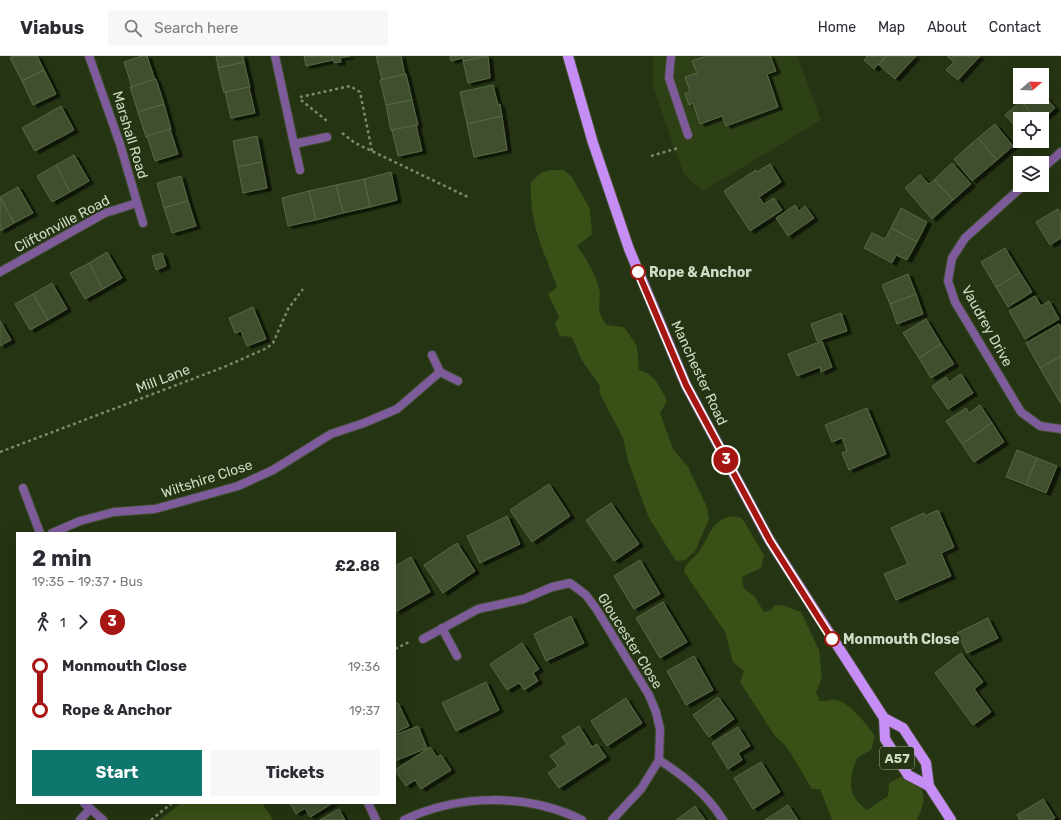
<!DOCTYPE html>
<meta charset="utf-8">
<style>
:root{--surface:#fff;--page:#f7f7f7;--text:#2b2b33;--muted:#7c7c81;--line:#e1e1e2;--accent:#0f766e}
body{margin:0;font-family:Rubik,sans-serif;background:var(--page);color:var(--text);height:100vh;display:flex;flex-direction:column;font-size:15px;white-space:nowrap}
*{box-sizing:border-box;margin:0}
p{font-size:13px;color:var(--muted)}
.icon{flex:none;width:22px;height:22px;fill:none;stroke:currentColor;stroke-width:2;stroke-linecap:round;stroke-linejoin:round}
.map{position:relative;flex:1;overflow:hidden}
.sheet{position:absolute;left:16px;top:476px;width:380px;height:272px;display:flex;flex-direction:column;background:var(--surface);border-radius:0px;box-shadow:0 4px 16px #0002}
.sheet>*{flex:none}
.badge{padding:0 8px;border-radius:13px;font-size:14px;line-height:26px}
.needle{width:26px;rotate:71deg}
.buttons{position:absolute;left:1013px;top:12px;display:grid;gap:8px}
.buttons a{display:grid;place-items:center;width:36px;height:36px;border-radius:0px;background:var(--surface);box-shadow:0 4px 16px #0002;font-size:20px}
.map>.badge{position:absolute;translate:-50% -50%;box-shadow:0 0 0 2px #fff}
.legs{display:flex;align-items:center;gap:6px;height:44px;padding:0 16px;font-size:13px}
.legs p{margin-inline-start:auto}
.summary{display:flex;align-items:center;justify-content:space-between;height:68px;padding:0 16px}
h1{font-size:22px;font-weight:700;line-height:30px}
.cta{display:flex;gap:8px;margin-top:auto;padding:8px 16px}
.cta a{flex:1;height:46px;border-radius:0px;background:var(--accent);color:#fff;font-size:16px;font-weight:700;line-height:46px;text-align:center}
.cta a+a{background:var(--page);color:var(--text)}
ul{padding:0 16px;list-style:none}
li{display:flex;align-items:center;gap:14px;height:44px;font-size:15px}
li i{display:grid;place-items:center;width:6px;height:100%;margin:0 5px;background:currentColor}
li i::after{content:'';width:10px;height:10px;margin:-5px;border:3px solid;border-radius:50%;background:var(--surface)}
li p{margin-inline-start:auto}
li:first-child i{background:linear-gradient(#0000 50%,currentColor 0)}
li:last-child i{background:linear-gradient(currentColor 50%,#0000 0)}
header{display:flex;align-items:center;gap:24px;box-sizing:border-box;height:56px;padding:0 20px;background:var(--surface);border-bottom:1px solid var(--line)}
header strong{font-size:19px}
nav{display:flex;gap:22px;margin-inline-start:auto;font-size:14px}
.search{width:280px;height:36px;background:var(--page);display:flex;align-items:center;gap:10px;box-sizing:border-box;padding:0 14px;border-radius:0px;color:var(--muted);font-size:15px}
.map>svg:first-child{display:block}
</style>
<header>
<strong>Viabus</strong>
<div class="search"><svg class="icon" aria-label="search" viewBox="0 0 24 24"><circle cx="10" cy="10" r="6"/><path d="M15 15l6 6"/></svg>Search here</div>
<nav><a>Home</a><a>Map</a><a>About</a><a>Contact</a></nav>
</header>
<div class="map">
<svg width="1061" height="764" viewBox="0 0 1061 764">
<defs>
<filter id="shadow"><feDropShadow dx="4.5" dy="2.5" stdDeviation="0" flood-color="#0009"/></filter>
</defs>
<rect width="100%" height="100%" fill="#253412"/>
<polygon fill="#2e4015" points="653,0 799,0 798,2 821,64 703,135 684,119 653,31"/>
<g fill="#395017">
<path d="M551 114H564L572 121 590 153 592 178 577 190C586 202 593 214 598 229 604 245 592 252 607 269L624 271 637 290 639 314C654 317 661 332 667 345L660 357 673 393 688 411 707 451 709 463 695 495 685 504 676 505 649 462 628 405 623 382 599 336 600 330 581 303 572 281 560 280 555 268 559 261 548 238 557 231C543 193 529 168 531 126L541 117Z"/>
<path d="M733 460 742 462 764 499 761 512 742 521 744 533 754 540 764 556 771 554 774 550 782 549 801 556 819 594 822 621 816 637 820 645C825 645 831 643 836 644 850 646 867 669 875 680L871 694 857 702C849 723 846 739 867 754L888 740 889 727 901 721C927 728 928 742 917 764H832L820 733H812L786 690 775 680 740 626 744 615 733 606 725 576 684 516C685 507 692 504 698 497 710 482 709 464 733 460Z"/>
<polygon points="181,747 262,747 273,764 160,764"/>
</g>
<g fill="#40502d" stroke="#586945" filter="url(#shadow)">
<polygon points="13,0 37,0 44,14 22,25 10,2"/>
<polygon points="142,0 147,0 155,24 132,31 124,6"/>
<polygon points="216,0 243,0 244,6 218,12"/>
<polygon points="304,0 332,0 333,4 306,10"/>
<polygon points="332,0 350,0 340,2 341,6 334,7"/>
<polygon points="376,0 401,0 405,19 382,24"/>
<polygon points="450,0 488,0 463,5 463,2 451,5"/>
<polygon points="488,0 490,22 468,27 463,5"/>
<polygon points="706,0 770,0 776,15 767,18 778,51 726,70 722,60 700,68 693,47 689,49 685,38 690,36 685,21 697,17 692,5"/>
<polygon points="866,0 886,0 874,13 864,4 867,1"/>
<polygon points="886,0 916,0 895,23 879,9"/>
<polygon points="947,0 980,0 958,24 946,14 954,6"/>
<polygon points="244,6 250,31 224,37 218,12"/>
<polygon points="44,14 56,38 33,49 22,25"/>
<polygon points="406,18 412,44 386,49 380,24"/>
<polygon points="156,23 164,48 138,56 130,31"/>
<polygon points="493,29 498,49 500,48 502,60 467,68 460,36"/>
<polygon points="249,31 255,57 231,62 225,36"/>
<polygon points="1042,37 1055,52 1042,64 1036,63 1021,45 1025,41 1042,41"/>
<polygon points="412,44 418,69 391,75 386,49"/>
<polygon points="1021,45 1036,63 1020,63 1020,76 1005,59"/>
<polygon points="164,48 171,73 146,81 138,56"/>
<polygon points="61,50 74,74 35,95 22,72"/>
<polygon points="502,60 507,94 474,101 467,68"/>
<polygon points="995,68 1013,90 997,104 978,82"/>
<polygon points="416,69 422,95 398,100 392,74"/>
<polygon points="170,73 178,98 155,105 147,80"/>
<polygon points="257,80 262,106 238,111 233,85"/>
<polygon points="978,82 997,104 972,125 954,103"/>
<polygon points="74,99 89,125 70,136 56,109"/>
<polygon points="262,106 267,132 243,137 238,111"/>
<polygon points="952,107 971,128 953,144 934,124"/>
<polygon points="770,108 781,126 759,141 764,148 774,142 782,154 750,175 724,135 756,114 757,116"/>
<polygon points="56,109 70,136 52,146 37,120"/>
<polygon points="391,116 397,144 370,151 364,123"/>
<polygon points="920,119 929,128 934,124 953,144 932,163 905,132"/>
<polygon points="181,120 188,145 164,152 157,127"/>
<polygon points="364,123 370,151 343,157 336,129"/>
<polygon points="336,129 343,157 316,164 309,135"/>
<polygon points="18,131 33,157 14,167 0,141"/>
<polygon points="309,135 316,164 288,170 282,142"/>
<polygon points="0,141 14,167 0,175"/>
<polygon points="188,145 196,170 172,177 164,152"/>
<polygon points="795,149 799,155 805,150 814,162 788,180 776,162"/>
<polygon points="901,152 927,166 917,186 891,172"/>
<polygon points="1058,153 1061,158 1061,182 1050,189 1036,166"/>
<polygon points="891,172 917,186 907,204 896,199 892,207 864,192 872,177 885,183"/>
<polygon points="1005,192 1020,217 996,231 981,206"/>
<polygon points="107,196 122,222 103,233 89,207"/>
<polygon points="162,197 166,210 156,214 152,200"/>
<polygon points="89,207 103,233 85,243 70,217"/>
<polygon points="1020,217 1032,236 1008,251 996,231"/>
<polygon points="908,218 916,238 890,248 882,229"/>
<polygon points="52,227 67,253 48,264 33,238"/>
<polygon points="33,238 48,264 30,274 15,248"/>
<polygon points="916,238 923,258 897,268 890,248"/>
<polygon points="1035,240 1041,250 1049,245 1059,263 1025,283 1009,255"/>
<polygon points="253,251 266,283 247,290 241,275 235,277 229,262"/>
<polygon points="841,257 847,275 817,285 811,268"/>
<polygon points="926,263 941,288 919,302 903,277"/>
<polygon points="0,265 11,284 0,290"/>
<polygon points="1059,268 1061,271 1061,300 1040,312 1026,287"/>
<polygon points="822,285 832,311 821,316 820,311 797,320 788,298"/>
<polygon points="941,288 954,308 931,322 919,302"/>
<polygon points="1061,300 1061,348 1040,312"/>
<polygon points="961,318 973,337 948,353 932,330 946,321 949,326"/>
<polygon points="980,349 992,367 962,388 946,365 966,352 969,357"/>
<polygon points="867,352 886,398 849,414 842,397 847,395 842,382 832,386 825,369"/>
<polygon points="992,367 1004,386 974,406 962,388"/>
<polygon points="1017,394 1037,402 1026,429 1006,421"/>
<polygon points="1037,402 1057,410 1046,437 1026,429"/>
<polygon points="549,428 570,460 532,486 510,454"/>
<polygon points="611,447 639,488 614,505 586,464"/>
<polygon points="938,454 954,491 941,497 951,520 896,544 884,518 908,508 891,472 924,457 925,460"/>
<polygon points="507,460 520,488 480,507 467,480"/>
<polygon points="457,487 475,515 443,537 424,509"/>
<polygon points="411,501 430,536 395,556 395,510"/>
<polygon points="640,504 660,538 634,553 614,520"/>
<polygon points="663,546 687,586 660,602 636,562"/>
<polygon points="571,560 584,587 546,605 534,578"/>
<polygon points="988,562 998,582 967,597 957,577"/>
<polygon points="522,587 539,613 533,617 538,625 524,634 519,627 507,634 490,608"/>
<polygon points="961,597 983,626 974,633 991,656 973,669 935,617"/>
<polygon points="694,600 713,634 686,649 667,615"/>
<polygon points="486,626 499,654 456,675 442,647"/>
<polygon points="718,641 734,663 709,681 693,659"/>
<polygon points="626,642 642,667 607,690 591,665"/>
<polygon points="398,647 409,670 395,677 395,648"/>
<polygon points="418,670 427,692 395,705 395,679"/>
<polygon points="579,670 592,691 597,688 606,701 559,732 548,717 558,710 550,700 567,688 562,681"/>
<polygon points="738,671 750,690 738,697 742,704 728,713 712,687"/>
<polygon points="430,691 437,701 441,699 451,714 421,733 415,724 406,730 395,714"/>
<polygon points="761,706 780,736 753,753 734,722"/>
<polygon points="1043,743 1055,762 1051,764 1020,764 1017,759"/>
<polygon points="290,747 333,747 310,761 305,752 296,758"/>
<polygon points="788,749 798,764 765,764"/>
<polygon points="695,750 705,764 676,764"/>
<polygon points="339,753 345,764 320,764"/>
</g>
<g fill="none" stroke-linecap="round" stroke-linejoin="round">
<g stroke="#404f2f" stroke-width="10">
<polyline id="service" points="671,0 669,22 688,79"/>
</g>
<g stroke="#404f2f" stroke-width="10">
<g id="minor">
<polyline points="89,0 120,88 143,167"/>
<polyline points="275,0 294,88"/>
<polyline points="1042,113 1061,96"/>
<polyline points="300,114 294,88 327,81"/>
<polyline points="1024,129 965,182 952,202 948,225 955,246 1021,356 1040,370 1061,373"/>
<polyline points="0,216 105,157 137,147"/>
<polyline points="432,299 440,316 458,325"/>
<polyline points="23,432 40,477"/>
<polyline points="52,477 80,465 114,456 155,453 238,430 273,414 331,378 364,367 397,353 440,316"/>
<polyline points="442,572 457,600"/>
<path d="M423 583 478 553 524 543 552 531 570 527 586 539 597 554 649 639 656 656 660 673 659 704C684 720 707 738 723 764"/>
<polyline points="84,747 103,764"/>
<polyline points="368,747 376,764"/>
<polyline points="80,764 90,753"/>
<path d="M404 764C458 738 527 737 582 764"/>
<polyline points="612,764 641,733 659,704"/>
</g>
</g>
<g stroke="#404f2f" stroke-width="12">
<g id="primary">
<polyline points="568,0 593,87 629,193 686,329 770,485 884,662 903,672 926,707 929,730"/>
<polyline points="884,662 885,683 908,719 929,730 951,764"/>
</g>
</g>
<g stroke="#7c896e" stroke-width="2.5" stroke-dasharray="3 3" stroke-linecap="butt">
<polyline points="300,41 350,30 360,36 372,95"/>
<polyline points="301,44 327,65"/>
<polyline points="342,77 355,87 470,142"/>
<polyline points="651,100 678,92"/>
<polyline points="0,396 224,311 267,292 273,287 288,253 303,233"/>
<polyline points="395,593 409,586"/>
<polyline points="151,764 172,747"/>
</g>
<use href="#service" stroke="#7e5b9a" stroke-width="8"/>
<use href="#minor" stroke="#7e5b9a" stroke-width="8"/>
<use href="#primary" stroke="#c68df4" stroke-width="10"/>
</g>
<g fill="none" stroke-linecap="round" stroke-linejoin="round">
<g stroke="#fff" stroke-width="9">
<polyline id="line-1" points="638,216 686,329 770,485 832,583"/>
</g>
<use href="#line-1" stroke="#a61612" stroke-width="6"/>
</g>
<g fill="#fff" stroke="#a61612" stroke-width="2">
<circle cx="638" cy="216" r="7"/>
<circle cx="832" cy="583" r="7"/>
</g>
<g text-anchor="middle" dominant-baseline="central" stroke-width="4" stroke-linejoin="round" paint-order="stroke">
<rect fill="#253412" stroke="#9da990" stroke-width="1" x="880" y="691" width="34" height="22" rx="3"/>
<g font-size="13" font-weight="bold" fill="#d0dbc6">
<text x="897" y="702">A57</text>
</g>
<g font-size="14" fill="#d0dbc6" stroke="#253412">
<text transform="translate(130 79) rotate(73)">Marshall Road</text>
<text transform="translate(62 168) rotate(-28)">Cliftonville Road</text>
<text transform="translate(987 270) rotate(61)">Vaudrey Drive</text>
<text transform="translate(699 317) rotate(65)">Manchester Road</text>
<text transform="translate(163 323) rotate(-21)">Mill Lane</text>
<text transform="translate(207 423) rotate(-18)">Wiltshire Close</text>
<text transform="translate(630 585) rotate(58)">Gloucester Close</text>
</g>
<g font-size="14" font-weight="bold" fill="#d0dbc6" stroke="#253412" text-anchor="start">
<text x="649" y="216">Rope &amp; Anchor</text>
<text x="843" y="583">Monmouth Close</text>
</g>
</g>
</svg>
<div class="buttons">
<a><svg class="needle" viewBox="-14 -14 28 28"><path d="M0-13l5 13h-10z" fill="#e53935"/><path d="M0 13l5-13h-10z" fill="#7c7c81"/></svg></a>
<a><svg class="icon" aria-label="locate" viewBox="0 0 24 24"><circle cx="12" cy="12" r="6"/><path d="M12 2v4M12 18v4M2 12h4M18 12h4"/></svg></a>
<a><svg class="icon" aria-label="layers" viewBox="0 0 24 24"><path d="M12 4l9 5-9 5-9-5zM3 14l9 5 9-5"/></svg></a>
</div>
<b class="badge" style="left:726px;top:404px;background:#a61612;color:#fff">3</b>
<section class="sheet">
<div class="summary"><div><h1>2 min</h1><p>19:35 – 19:37 · Bus</p></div><b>£2.88</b></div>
<div class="legs"><svg class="icon" aria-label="walk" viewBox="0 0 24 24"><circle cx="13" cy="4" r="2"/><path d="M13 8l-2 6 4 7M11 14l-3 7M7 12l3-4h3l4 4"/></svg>1<svg class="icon" aria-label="forward" viewBox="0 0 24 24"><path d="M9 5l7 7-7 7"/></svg><b class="badge" style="background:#a61612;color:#fff">3</b></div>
<ul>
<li><i style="color:#a61612"></i><b>Monmouth Close</b><p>19:36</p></li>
<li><i style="color:#a61612"></i><b>Rope &amp; Anchor</b><p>19:37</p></li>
</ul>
<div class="cta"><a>Start</a><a>Tickets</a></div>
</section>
</div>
